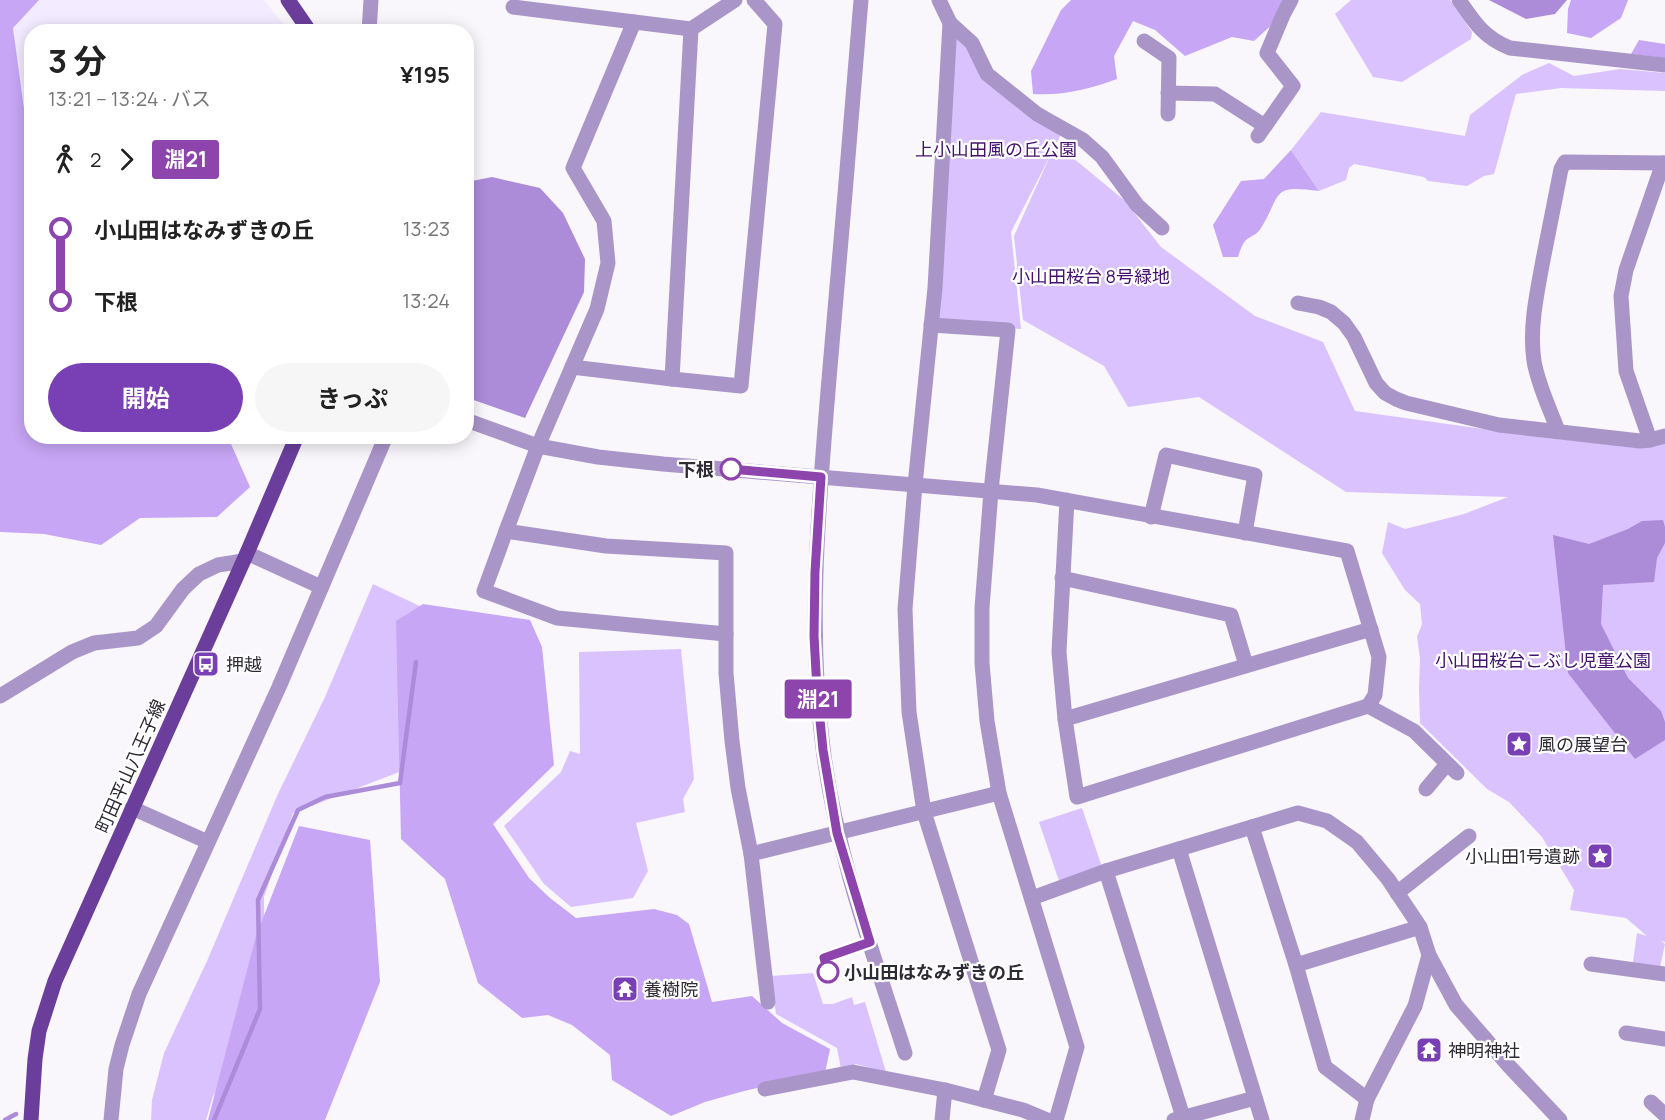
<!DOCTYPE html>
<html lang="ja">
<meta charset="utf-8">
<style>
:root{--surface:#fff;--page:#f6f6f6;--text:#222;--muted:#767676;--accent:#793fb5}
body{margin:0;font-family:Manrope,"Noto Sans JP",sans-serif;background:var(--page);color:var(--text);height:100vh;display:flex;flex-direction:column;font-size:22px;white-space:nowrap}
*{box-sizing:border-box;margin:0}
p{font-size:20px;color:var(--muted)}
.icon{flex:none;width:33px;height:33px;fill:none;stroke:currentColor;stroke-width:2;stroke-linecap:round;stroke-linejoin:round}
.map{position:relative;flex:1;overflow:hidden}
.details{position:absolute;left:24px;top:24px;width:450px;height:420px;display:flex;flex-direction:column;background:var(--surface);border-radius:24px;box-shadow:0 3px 15px #0003}
.details>*{flex:none}
.badge{padding:0 12px;border-radius:4px;font-size:21px;line-height:39px}
.map>.badge{position:absolute;translate:-50% -50%;box-shadow:0 0 0 3px #fff}
.legs{display:flex;align-items:center;gap:9px;height:66px;padding:0 24px;font-size:20px}
.legs p{margin-inline-start:auto}
.overview{display:flex;align-items:center;justify-content:space-between;height:102px;padding:0 24px}
h1{font-size:33px;font-weight:700;line-height:45px}
.primary-button{display:flex;gap:12px;margin-top:auto;padding:12px 24px}
.primary-button a{flex:1;height:69px;border-radius:36px;background:var(--accent);color:#fff;font-size:24px;font-weight:700;line-height:69px;text-align:center}
.primary-button a+a{background:var(--page);color:var(--text)}
ul{padding:0 24px;list-style:none}
li{display:flex;align-items:center;gap:21px;height:72px;font-size:22px}
li i{display:grid;place-items:center;width:9px;height:100%;margin:0 8px;background:currentColor}
li i::after{content:'';width:15px;height:15px;margin:-8px;border:4px solid;border-radius:50%;background:var(--surface)}
li p{margin-inline-start:auto}
li:first-child i{background:linear-gradient(#0000 50%,currentColor 0)}
li:last-child i{background:linear-gradient(currentColor 50%,#0000 0)}
.map>svg:first-child{display:block}
</style>
<div class="map">
<svg width="1665" height="1120" viewBox="0 0 1665 1120">
<rect width="100%" height="100%" fill="#f9f7fc"/>
<polygon fill="#f3ebff" points="39,0 264,0 289,31 32,32 31,168 13,28"/>
<g fill="#dac2ff">
<polygon points="1351,0 1450,0 1472,32 1471,39 1402,82 1373,77 1335,14"/>
<polygon points="952,27 970,45 982,73 1063,131 1056,144 1124,200 1161,247 1255,316 1323,342 1355,411 1547,438 1642,448 1665,443 1665,942 1661,941 1665,944 1659,972 1632,969 1637,933 1647,936 1626,918 1570,910 1574,890 1542,837 1509,802 1487,789 1420,723 1419,688 1420,658 1417,637 1422,624 1420,604 1405,590 1382,553 1388,522 1405,529 1464,514 1508,497 1346,492 1199,397 1128,407 1104,366 1023,320 1014,236 1051,154 1011,232 1021,329 935,323"/>
<path d="M1549 63 1574 76 1620 69 1665 73V91L1561 88 1516 94C1508 121 1502 147 1494 174L1484 176 1467 186 1428 181 1424 177 1354 164 1349 168 1346 180 1319 191 1291 150 1321 112 1465 136 1470 115 1522 75Z"/>
<polygon points="373,584 426,609 402,771 293,813 264,897 265,1009 213,1096 206,1120 151,1120 152,1100 164,1053 207,961 277,796 325,697"/>
<polygon points="681,649 694,779 683,799 685,812 636,823 648,871 633,898 571,907 544,884 504,826 561,772 570,751 580,754 579,652"/>
<polygon points="1082,808 1102,867 1059,881 1039,822"/>
<polygon points="813,973 823,1004 833,1004 852,997 854,1005 865,1002 886,1072 856,1064 841,1069 837,1048 776,1014 771,976"/>
</g>
<g fill="#c7a6f5">
<polygon points="0,0 39,0 13,28 32,168 32,436 150,437 231,444 250,487 217,517 140,518 101,545 44,534 0,532"/>
<path d="M1071 0H1291L1283 15 1254 41 1232 37 1185 56 1155 30 1133 21 1114 56 1117 79C1089 89 1063 96 1033 94L1031 71 1061 10Z"/>
<polygon points="1571,0 1628,0 1621,18 1591,38 1567,33 1568,9"/>
<polygon points="1639,40 1665,44 1665,58 1631,54"/>
<path d="M1291 150 1319 191C1270 184 1282 194 1261 228 1258 234 1251 236 1246 240 1242 244 1240 251 1238 257H1223L1213 225 1241 181 1264 179Z"/>
<polygon points="423,604 530,620 542,647 554,765 493,824 529,878 550,898 576,918 654,909 677,915 689,924 712,1002 752,996 782,1023 830,1049 825,1073 744,1091 705,1102 671,1116 612,1080 610,1055 572,1025 548,1015 522,1018 478,983 445,879 401,839 396,621"/>
<polygon points="299,826 370,840 380,982 325,1120 208,1120 256,936"/>
</g>
<g fill="#ac8bd9">
<polygon points="1489,0 1567,0 1555,14 1526,19"/>
<polygon points="492,177 540,188 563,213 585,259 584,292 525,418 468,398 467,395 467,182"/>
<polygon points="1642,521 1663,520 1665,527 1665,543 1657,558 1654,582 1603,585 1601,624 1628,678 1661,711 1665,722 1665,740 1635,759 1568,673 1553,535 1589,544 1628,529"/>
</g>
<g fill="none" stroke-linecap="round" stroke-linejoin="round">
<g stroke="#ac8bd9" stroke-width="4.5">
<polyline points="5,1120 16,1114"/>
<polyline points="214,1120 260,1009 258,900 298,810 325,797 400,783 416,662"/>
</g>
<g stroke="#aa95c9" stroke-width="15">
<path d="M861 0C851 126 840 253 829 379 819 502 807 625 823 748 836 853 873 953 905 1053"/>
<polyline points="939,0 950,23"/>
<path d="M1459 0C1474 22 1484 38 1510 48L1665 65"/>
<polyline points="513,7 691,29 735,0"/>
<polyline points="634,22 573,168 604,221 608,263 597,309 538,446 506,531 606,546 726,553 726,673 732,741 738,788 751,854 768,1002"/>
<polyline points="369,32 371,0"/>
<polyline points="1144,41 1169,58 1168,114"/>
<polyline points="1168,93 1215,94 1265,126"/>
<polyline points="1258,136 1293,86 1267,53 1283,15 1291,0"/>
<polyline points="1298,303 1319,307 1331,312 1344,323 1354,337 1376,383 1385,393 1396,399 1406,403 1499,425 1640,441 1650,440 1665,436"/>
<polyline points="931,325 1008,330 991,491 982,608 982,663 987,721 999,793 1077,1047 1056,1120"/>
<polyline points="572,367 672,379 691,29"/>
<polyline points="672,379 741,386 775,24 754,0"/>
<path d="M466 420 538 446 598 457 663 464 1037 495C1140 514 1243 533 1347 551L1379 657 1375 695 1368 706 1077 797 1065 719 1059 652 1067 500"/>
<path d="M1558 431C1550 409 1538 385 1534 361 1529 328 1537 293 1543 260 1549 230 1555 200 1561 169L1565 162 1665 163"/>
<polyline points="1650,440 1626,371 1621,296 1626,270 1663,163"/>
<polyline points="1151,517 1166,455 1255,475 1245,533"/>
<polyline points="506,531 484,591 557,618 726,634"/>
<polyline points="247,553 321,587"/>
<polyline points="1062,578 1231,615 1246,665"/>
<polyline points="0,696 72,652 94,643 138,638 156,626 183,589 199,574 218,565 243,561"/>
<polyline points="1368,706 1414,731 1457,773"/>
<polyline points="1065,719 1371,629"/>
<polyline points="1426,789 1447,764"/>
<polyline points="132,808 208,842"/>
<polyline points="1252,827 1296,965 1325,1067 1367,1099"/>
<polyline points="1179,849 1262,1120"/>
<polyline points="751,854 999,793"/>
<polyline points="1106,871 1183,1117"/>
<polyline points="1397,893 1469,836"/>
<polyline points="1032,898 1106,871 1298,813 1327,821 1357,842 1388,879 1420,927 1429,955 1415,1006 1367,1099 1362,1120"/>
<polyline points="1429,955 1456,1005 1509,1066 1560,1120"/>
<polyline points="1591,964 1665,974"/>
<polyline points="1296,965 1420,927"/>
<polyline points="1626,1033 1665,1039"/>
<polyline points="765,1089 853,1072 945,1090 1023,1110 1047,1120"/>
<polyline points="984,1100 999,1050 924,812 909,712 905,609 915,485 935,288 950,23 972,43 987,74 1037,114 1083,140 1102,157 1137,205 1162,228"/>
<polyline points="1651,1102 1665,1115"/>
<polyline points="111,1120 116,1069 122,1045 139,994 279,687 386,436"/>
<polyline points="942,1120 945,1090"/>
<polyline points="1174,1120 1255,1098"/>
</g>
<g stroke="#6b3e9c" stroke-width="15">
<polyline points="288,0 310,32"/>
<polyline points="31,1120 35,1059 39,1031 55,981 247,553 297,436"/>
</g>
</g>
<g fill="none" stroke-linecap="round" stroke-linejoin="round">
<g stroke="#fff" stroke-width="14">
<polyline id="line-1" points="731,469 821,477 815,572 814,636 817,690 823,750 837,833 870,942 824,958 828,972"/>
</g>
<use href="#line-1" stroke="#8e44ad" stroke-width="9"/>
</g>
<defs>
<g id="bus-square" transform="scale(1.35)"><rect x="-9" y="-9" width="18" height="18" rx="4" fill="#793fb5" stroke="#fff"/><path d="M-5-6H5V4H4V6H2V4H-2V6H-4V4H-5ZM-3.5-4V0h7V-4ZM-3.5 1.2v1.5H-2V1.2ZM2 1.2v1.5H3.5V1.2Z" fill="#fff"/></g>
<g id="sight-square" transform="scale(1.35)"><rect x="-9" y="-9" width="18" height="18" rx="4" fill="#793fb5" stroke="#fff"/><path d="M0-6L1.8-2.2L6-1.7L2.9 1.2L3.7 5.4L0 3.3L-3.7 5.4L-2.9 1.2L-6-1.7L-1.8-2.2Z" fill="#fff"/></g>
<g id="temple-square" transform="scale(1.35)"><rect x="-9" y="-9" width="18" height="18" rx="4" fill="#793fb5" stroke="#fff"/><path d="M0-6L5-2H3V0L6.5 2.5H4V6H1.5V3h-3V6H-4V2.5H-6.5L-3 0V-2H-5Z" fill="#fff"/></g>
</defs>
<g fill-rule="evenodd">
<use href="#bus-square" x="206" y="664"/>
<use href="#sight-square" x="1519" y="744"/>
<use href="#sight-square" x="1600" y="856"/>
<use href="#temple-square" x="625" y="989"/>
<use href="#temple-square" x="1429" y="1050"/>
</g>
<g fill="#fff" stroke="#8e44ad" stroke-width="3">
<circle cx="731" cy="469" r="10"/>
<circle cx="828" cy="972" r="10"/>
</g>
<g text-anchor="middle" dominant-baseline="central" stroke-width="4.5" stroke-linejoin="round" paint-order="stroke">
<g font-size="18" fill="#43126e" stroke="#fff">
<text x="996" y="149">上小山田風の丘公園</text>
<text x="1091" y="276">小山田桜台 8号緑地</text>
<text x="1543" y="660">小山田桜台こぶし児童公園</text>
</g>
<g font-size="18" font-weight="bold" fill="#2f2b35" stroke="#fff" text-anchor="end">
<text x="714" y="469">下根</text>
<text x="844" y="972" text-anchor="start">小山田はなみずきの丘</text>
</g>
<g font-size="18" fill="#2f2b35" stroke="#fff" text-anchor="start">
<text x="226" y="664">押越</text>
<text x="1538" y="744">風の展望台</text>
<text x="1580" y="856" text-anchor="end">小山田1号遺跡</text>
<text x="644" y="989">養樹院</text>
<text x="1448" y="1050">神明神社</text>
</g>
<g font-size="18" fill="#2f2b35" stroke="#fff">
<text transform="translate(130 766) rotate(-66)">町田平山八王子線</text>
</g>
</g>
</svg>
<b class="badge" style="left:818px;top:699px;background:#8e44ad;color:#fff">淵21</b>
<section class="details">
<div class="overview"><div><h1>3 分</h1><p>13:21 – 13:24 · バス</p></div><b>¥195</b></div>
<div class="legs"><svg class="icon" aria-label="walk" viewBox="0 0 24 24"><circle cx="13" cy="4" r="2"/><path d="M13 8l-2 6 4 7M11 14l-3 7M7 12l3-4h3l4 4"/></svg>2<svg class="icon" aria-label="forward" viewBox="0 0 24 24"><path d="M9 5l7 7-7 7"/></svg><b class="badge" style="background:#8e44ad;color:#fff">淵21</b></div>
<ul>
<li><i style="color:#8e44ad"></i><b>小山田はなみずきの丘</b><p>13:23</p></li>
<li><i style="color:#8e44ad"></i><b>下根</b><p>13:24</p></li>
</ul>
<div class="primary-button"><a>開始</a><a>きっぷ</a></div>
</section>
</div>
